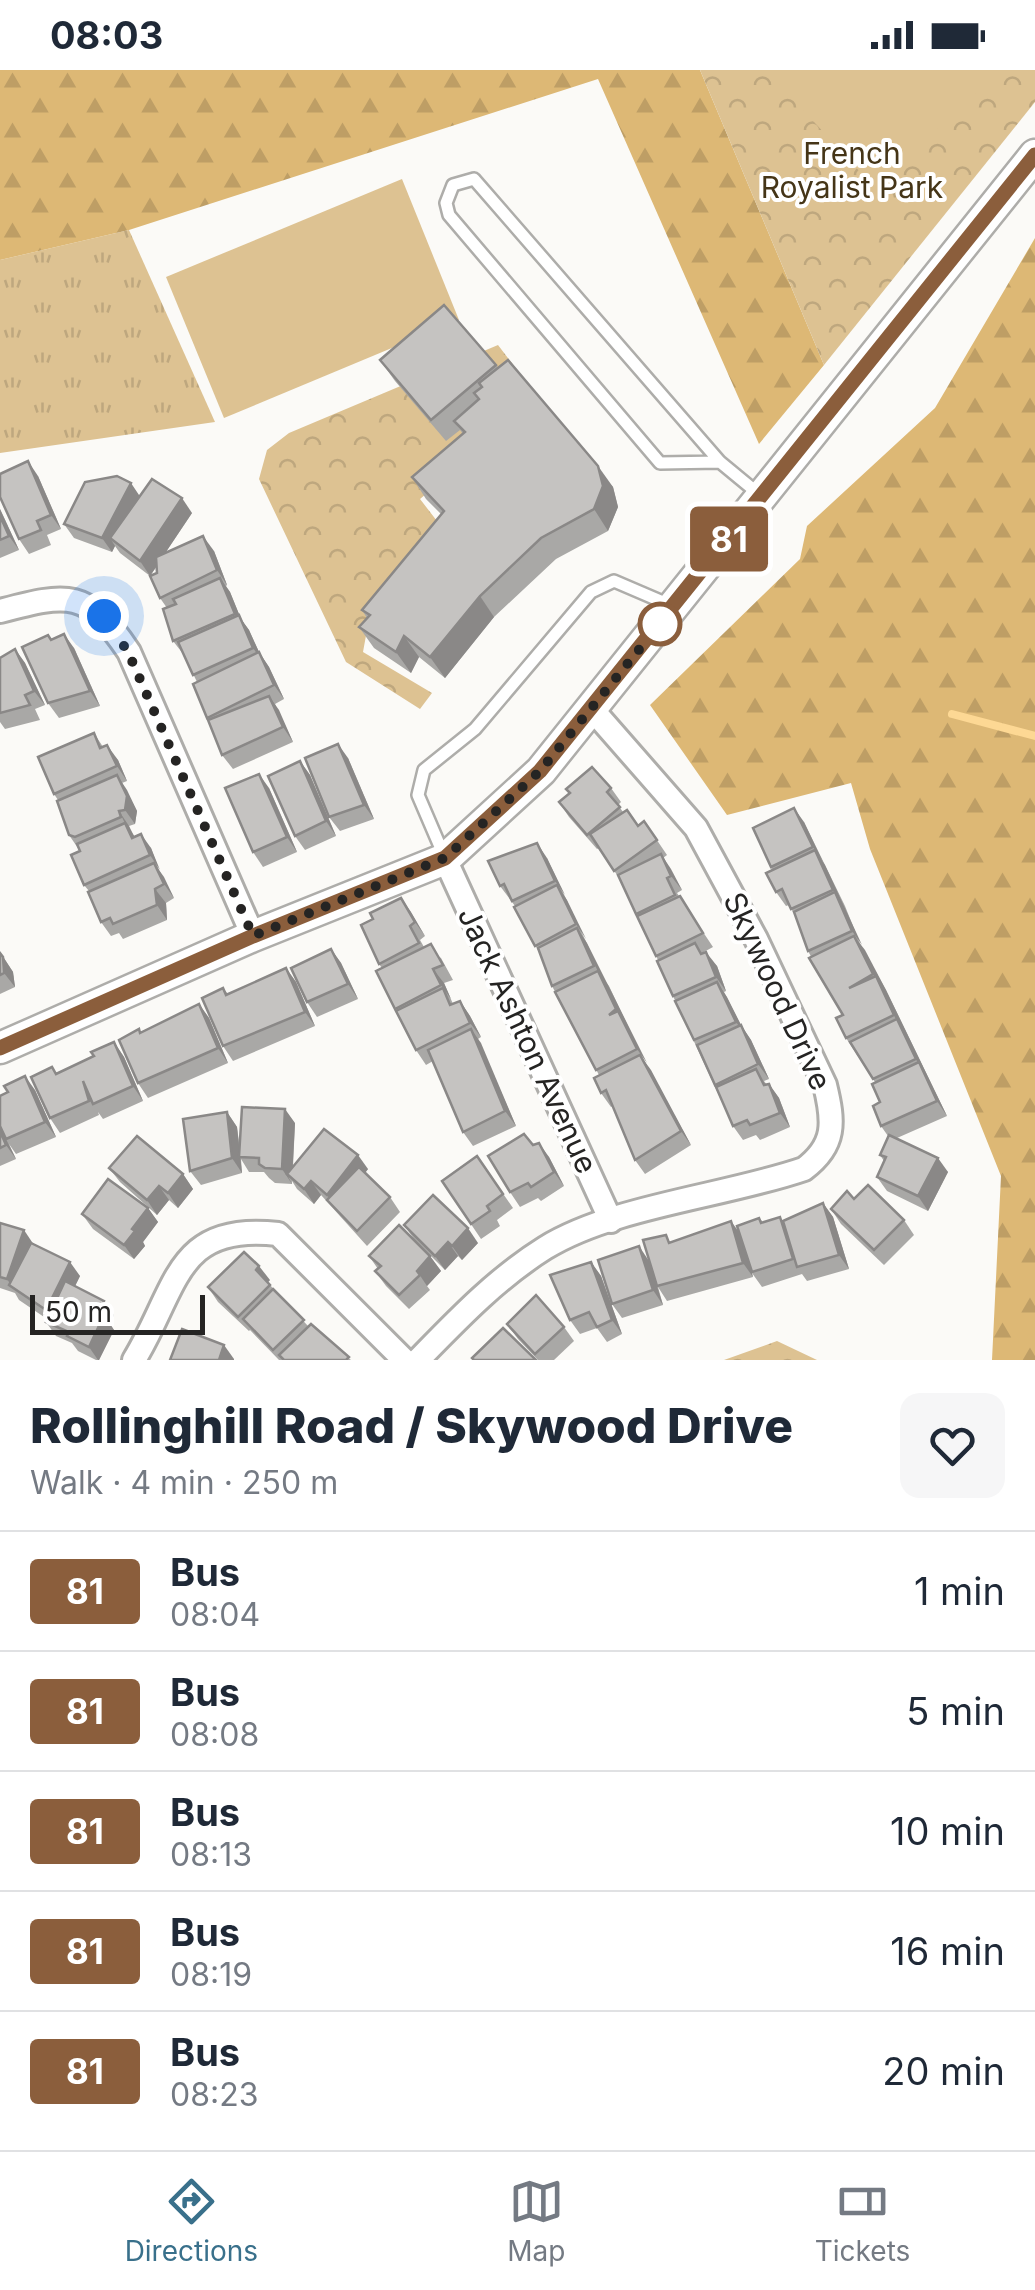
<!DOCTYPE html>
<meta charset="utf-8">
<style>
:root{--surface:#fff;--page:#f6f6f7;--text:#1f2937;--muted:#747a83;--line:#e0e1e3;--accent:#39708b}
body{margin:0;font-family:Inter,sans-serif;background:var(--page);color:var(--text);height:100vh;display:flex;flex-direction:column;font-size:38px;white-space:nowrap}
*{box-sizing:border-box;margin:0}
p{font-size:32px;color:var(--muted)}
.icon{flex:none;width:55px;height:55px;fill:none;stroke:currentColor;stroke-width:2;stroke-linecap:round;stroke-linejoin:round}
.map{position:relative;height:1290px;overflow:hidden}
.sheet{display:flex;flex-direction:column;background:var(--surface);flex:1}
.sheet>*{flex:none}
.badge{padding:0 20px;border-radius:8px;font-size:35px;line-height:65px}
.scale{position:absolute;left:30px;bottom:25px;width:175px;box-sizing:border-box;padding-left:10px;border:5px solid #252423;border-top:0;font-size:28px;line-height:35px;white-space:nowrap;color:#252423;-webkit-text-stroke:8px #fff;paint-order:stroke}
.you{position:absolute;width:50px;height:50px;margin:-25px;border:8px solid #fff;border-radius:50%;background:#1a73e8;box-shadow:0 0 0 15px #1a73e833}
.map>.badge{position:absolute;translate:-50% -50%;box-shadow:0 0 0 5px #fff}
.round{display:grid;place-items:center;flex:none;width:105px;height:105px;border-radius:20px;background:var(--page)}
.headline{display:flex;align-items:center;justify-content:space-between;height:170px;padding:0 30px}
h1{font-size:48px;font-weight:800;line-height:75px}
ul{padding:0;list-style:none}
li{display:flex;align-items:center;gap:30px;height:120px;padding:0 30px;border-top:2px solid var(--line)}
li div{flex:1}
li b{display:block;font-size:38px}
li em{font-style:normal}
li .badge{min-width:110px;font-weight:700;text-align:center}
.status{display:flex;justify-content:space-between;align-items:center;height:70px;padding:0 50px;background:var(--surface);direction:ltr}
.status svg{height:28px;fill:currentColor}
.tab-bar{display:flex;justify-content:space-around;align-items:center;height:140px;border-top:2px solid var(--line);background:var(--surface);font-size:28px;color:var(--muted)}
.tab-bar a{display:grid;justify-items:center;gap:5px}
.tab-bar .on{color:var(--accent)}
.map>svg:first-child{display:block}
</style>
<div class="status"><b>08:03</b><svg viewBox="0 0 49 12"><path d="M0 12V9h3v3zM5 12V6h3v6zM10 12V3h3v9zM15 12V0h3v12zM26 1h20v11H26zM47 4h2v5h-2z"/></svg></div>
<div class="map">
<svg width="1035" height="1290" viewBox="0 0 1035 1290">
<defs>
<pattern id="grass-tufts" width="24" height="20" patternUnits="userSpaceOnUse" patternTransform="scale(2.5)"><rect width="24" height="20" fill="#ddc292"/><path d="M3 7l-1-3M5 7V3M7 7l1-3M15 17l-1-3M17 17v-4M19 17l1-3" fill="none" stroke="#bea77e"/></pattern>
<pattern id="forest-firs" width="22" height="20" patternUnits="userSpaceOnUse" patternTransform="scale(2.5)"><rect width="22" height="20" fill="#ddb875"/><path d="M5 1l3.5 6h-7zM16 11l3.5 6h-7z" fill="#be9e65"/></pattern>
<pattern id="park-crowns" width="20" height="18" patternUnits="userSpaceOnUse" patternTransform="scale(2.5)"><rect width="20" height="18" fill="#ddc292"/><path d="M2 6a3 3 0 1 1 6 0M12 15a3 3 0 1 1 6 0" fill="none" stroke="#bea77e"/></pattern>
</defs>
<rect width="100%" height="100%" fill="#fbfaf7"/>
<polygon fill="url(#grass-tufts)" points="129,160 215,352 0,383 0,190"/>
<g fill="url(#forest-firs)">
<polygon points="0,0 700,0 824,295 759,374 598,9 129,160 0,190"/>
<polygon points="1035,168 1035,1290 992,1290 1001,1106 870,779 851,713 727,745 650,635 800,489 807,456 935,338"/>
</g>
<g fill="url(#park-crowns)">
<polygon points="700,0 1035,0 1035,32 824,295"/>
<polygon points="498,275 521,305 474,384 420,429 447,464 367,560 363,582 432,623 420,639 346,592 259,409 267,380 289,363"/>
<polygon points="777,1271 817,1290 724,1290"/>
</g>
<g fill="#ddc292">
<polygon points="794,0 1001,0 874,117 779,14"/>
<polygon points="402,109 459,250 224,348 166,207"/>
</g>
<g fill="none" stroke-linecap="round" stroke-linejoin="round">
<polyline stroke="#fdd894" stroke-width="8" points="952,644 1035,666"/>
<g stroke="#aeadaa" stroke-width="16">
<g id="service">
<polyline points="720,392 660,393 449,145 446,133 453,115 474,109 720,392 760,425"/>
<polyline points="445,788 418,725 424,700 475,659 591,522 614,511 670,535"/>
</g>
</g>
<g stroke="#aeadaa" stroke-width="28">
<g id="minor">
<path d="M0 541C69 523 87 519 129 582L253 866"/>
<polyline points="445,789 611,1151"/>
<path d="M134 1290C178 1218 175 1152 278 1164L404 1290"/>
<path d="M418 1290C458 1249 497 1208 545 1178 613 1136 726 1126 804 1099 836 1075 834 1052 825 1015L756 869 696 758 591 638"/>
</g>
</g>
<g stroke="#aeadaa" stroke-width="35">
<polyline id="tertiary" points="0,978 253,866 445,789 541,701 1035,85"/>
</g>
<use href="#service" stroke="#fff" stroke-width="11"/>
<use href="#minor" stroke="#fff" stroke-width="22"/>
<use href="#tertiary" stroke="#fff" stroke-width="30"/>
</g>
<g fill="#a9a8a6">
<polygon points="380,290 496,295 613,417 618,437 608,461 556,489 494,547 445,608 419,587 411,603 374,578 359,557 367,548 362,540 441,444 426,429 412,407 463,364 460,360 446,371 395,311"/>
<polygon points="38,406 61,459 47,465 51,475 29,484 19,469"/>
<polygon points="140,426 192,443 165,483 214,481 227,515 226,516 230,522 241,549 249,560 259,582 269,597 284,629 275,634 293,672 233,699 222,685 207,648 197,612 184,585 173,571 167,538 160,528 157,496 150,506 120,483 115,476 112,482 74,468 64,454"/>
<polygon points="0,439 19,480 0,488"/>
<polygon points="51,570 74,578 100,636 59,648 48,633"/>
<polygon points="15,579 25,593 45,635 35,639 40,650 5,659 0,652 0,588"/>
<polygon points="94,663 103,677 118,690 127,711 122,713 137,741 135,754 129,756 130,760 135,767 151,778 159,800 174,828 166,833 167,850 123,869 119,863 111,866 101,852 89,821 84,815 80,781 69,765 58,730 54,724"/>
<polygon points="348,688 374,749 340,761 329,747"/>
<polygon points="300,691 310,705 336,766 305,780 295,766"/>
<polygon points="269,718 297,782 263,797 253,782"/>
<polygon points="611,718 621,732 618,735 623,742 638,756 644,751 667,785 663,788 682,820 677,823 713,877 702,883 717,896 726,921 724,922 741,955 751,970 769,1009 764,1011 767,1015 769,1014 779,1028 790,1057 760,1070 756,1065 743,1070 733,1056 673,926 658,890 619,808 599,778 597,779 569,747 559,732 569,724 566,719"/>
<polygon points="804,752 845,836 861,876 886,920 947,1046 897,1068 948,1102 928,1141 887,1121 877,1107 884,1091 880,1085 888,1066 881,1056 880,1032 875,1012 846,968 843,945 808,881 796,847 789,835 786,836 776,822 771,797"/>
<polygon points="547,788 603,908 609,916 646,994 691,1075 645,1104 635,1090 613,1036 611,1037 601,1023 599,1005 552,916 539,882 515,836 500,816"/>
<polygon points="401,828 425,866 420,870 424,877 441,888 453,910 444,913 453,934 460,931 470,946 481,967 478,969 516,1056 473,1076 463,1062 433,991 426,995 416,980 376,901 382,898 379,894 373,849"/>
<polygon points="331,879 341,893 358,929 317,947 307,932"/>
<polygon points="0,882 13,902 15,917 0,924"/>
<polygon points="286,898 296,912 315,956 233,991 223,976 223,918 228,924"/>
<polygon points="199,934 209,948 228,993 148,1028 138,1013 139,959 141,962"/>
<polygon points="114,972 124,987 143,1031 103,1049 98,1042 99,1045 60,1063 50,1048 57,1004 94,986"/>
<polygon points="35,1020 56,1067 16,1084 9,1074 16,1089 0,1096 0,1026"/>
<polygon points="227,1042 237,1057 240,1080 295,1053 293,1097 368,1099 365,1103 390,1127 400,1142 367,1176 321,1125 314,1134 297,1119 292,1111 292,1114 275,1113 269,1108 264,1102 249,1102 241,1089 242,1103 201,1115 190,1101"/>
<polygon points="533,1075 549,1087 564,1116 541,1131 538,1128 520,1137 510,1122"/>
<polygon points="477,1086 513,1138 497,1150 500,1156 481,1169 442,1111"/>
<polygon points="109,1098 183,1104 193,1119 178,1138 169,1130 157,1145 120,1112"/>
<polygon points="854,1129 904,1150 914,1165 884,1195 841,1154 831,1139"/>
<polygon points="823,1133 833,1147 849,1199 807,1211 802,1204 762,1217 752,1203 753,1207 667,1231 658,1217 663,1235 622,1248 612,1234 649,1190 671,1172 738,1160 759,1148 763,1152 780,1147 784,1153"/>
<polygon points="148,1138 158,1152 143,1172 145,1176 134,1189 93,1159 82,1144"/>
<polygon points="0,1153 80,1206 75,1216 104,1231 114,1245 110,1254 114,1260 99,1290 96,1290 78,1281 72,1273 56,1266 46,1252 47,1249 19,1230 15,1223 0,1218"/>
<polygon points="404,1155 478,1173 462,1190 458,1186 445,1200 414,1169"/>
<polygon points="369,1186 430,1186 441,1201 427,1216 430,1220 409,1239 386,1216 375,1201 378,1199"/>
<polygon points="591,1192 601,1206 622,1264 607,1272 597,1258 580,1264 570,1250"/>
<polygon points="270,1210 268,1212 274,1220 308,1256 351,1290 279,1290 250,1260 249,1261 218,1232 208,1217"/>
<polygon points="507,1254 564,1257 574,1271 554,1290 538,1290 518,1269"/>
</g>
<g fill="#8a8887">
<polygon points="28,391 38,406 61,459 51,445"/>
<polygon points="598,396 613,417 618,437 608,461 594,439"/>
<polygon points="131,413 141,428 110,468 115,476 112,482 102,468"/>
<polygon points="182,428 192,443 150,506 140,491"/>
<polygon points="0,439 19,480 9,466 0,446"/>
<polygon points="203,466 214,481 227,515 217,500"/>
<polygon points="220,508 230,522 241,549 249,560 259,582 269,597 284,629 274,615 263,592 253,578 244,556 235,544"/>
<polygon points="480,526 494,547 445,608 430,587"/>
<polygon points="64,564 74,578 100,636 90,621"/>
<polygon points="404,566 419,587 411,603 396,582"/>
<polygon points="15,579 25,593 45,635 34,621"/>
<polygon points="269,626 279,640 293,672 283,657"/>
<polygon points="338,674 348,688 374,749 364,735"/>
<polygon points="107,675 118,690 127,711 117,696"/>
<polygon points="300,691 310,705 336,766 326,751"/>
<polygon points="259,704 269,718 297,782 287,767"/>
<polygon points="117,705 127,720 137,741 135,754 125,740"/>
<polygon points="794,738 804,752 823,792 813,777"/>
<polygon points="119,741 129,756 135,768 132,768"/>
<polygon points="141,764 151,778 160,800 150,785"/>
<polygon points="537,773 547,788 565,825 555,811"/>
<polygon points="815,780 825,795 862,875 852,861"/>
<polygon points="661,784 671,799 682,820 671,806"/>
<polygon points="154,793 164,807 174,828 164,814"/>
<polygon points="557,815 567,830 586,869 576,854"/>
<polygon points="155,819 166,833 167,850 157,835"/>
<polygon points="401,828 411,842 425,866 415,852"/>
<polygon points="577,858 587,873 647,993 637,979 616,939"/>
<polygon points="854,866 865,880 886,920 947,1046 937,1031"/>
<polygon points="331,879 341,893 358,929 348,914"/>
<polygon points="0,882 13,902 15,917 4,903"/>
<polygon points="706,882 717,896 726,921 716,907"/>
<polygon points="286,898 296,912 315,956 305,942"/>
<polygon points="433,899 444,913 451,929 441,915"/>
<polygon points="717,912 727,927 742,957 741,955 751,970 769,1009 758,994 745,965 736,952"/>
<polygon points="460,931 470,946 481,967 470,953"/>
<polygon points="199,934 209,948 228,993 218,978"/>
<polygon points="471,959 481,973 516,1056 505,1041"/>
<polygon points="114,972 124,987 143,1031 133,1016"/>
<polygon points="640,985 651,1000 691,1075 681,1061"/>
<polygon points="25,1006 35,1020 56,1067 45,1052"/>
<polygon points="769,1014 779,1028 790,1057 780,1043"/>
<polygon points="285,1039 295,1053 292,1109 287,1104 292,1114 282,1099"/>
<polygon points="227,1042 237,1057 242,1103 232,1088"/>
<polygon points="0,1054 6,1069 16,1089 6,1075 0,1061"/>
<polygon points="539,1073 549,1087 564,1116 554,1102"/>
<polygon points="358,1085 368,1099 337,1139 327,1125"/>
<polygon points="938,1088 948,1102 928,1141 918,1126"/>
<polygon points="183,1104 193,1119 178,1138 168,1123"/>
<polygon points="311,1111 321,1125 314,1134 304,1119"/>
<polygon points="159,1116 169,1130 157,1145 147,1130"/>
<polygon points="823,1133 833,1147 849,1199 839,1185"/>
<polygon points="148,1138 158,1152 143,1172 145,1176 134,1189 124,1175 132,1159"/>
<polygon points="731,1151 741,1165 753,1207 743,1193"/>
<polygon points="468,1158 478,1173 462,1190 452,1176"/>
<polygon points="24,1160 34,1175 13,1218 7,1209"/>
<polygon points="448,1172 458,1186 445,1200 435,1186"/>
<polygon points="639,1176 649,1191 663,1235 653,1220"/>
<polygon points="430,1186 441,1201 427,1216 417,1201"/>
<polygon points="70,1192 80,1206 56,1255 46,1240"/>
<polygon points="591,1192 601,1206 622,1264 612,1250"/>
<polygon points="259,1196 270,1210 266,1214 256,1200"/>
<polygon points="104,1231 114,1245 110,1254 114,1260 99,1290 98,1290 89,1277 98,1243"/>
<polygon points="224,1275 234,1289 234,1290 219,1290"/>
</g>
<g fill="#c5c3c1" stroke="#8a8887" stroke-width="2.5">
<polygon points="444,235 496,295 431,350 380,290"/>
<polygon points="508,290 598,396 603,416 594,439 541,468 480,526 430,587 404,566 396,582 359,557 370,545 362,540 444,441 412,407 465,362 454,351 479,329 474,323 482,317 479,313"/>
<polygon points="28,391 51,445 37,451 41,460 19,469 0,427 0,404"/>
<polygon points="117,406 131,413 102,468 64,454 85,412"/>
<polygon points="152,409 182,428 140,491 110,468"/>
<polygon points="0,446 9,466 0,470"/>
<polygon points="203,466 217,500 160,528 150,506 157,503 156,487"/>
<polygon points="220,508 235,544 173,571 163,539 176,534 173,529"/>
<polygon points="239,545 253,578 193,605 178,572"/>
<polygon points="64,564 90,621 48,633 22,577 48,565 51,570"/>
<polygon points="15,579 34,621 25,625 30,635 0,643 0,588"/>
<polygon points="259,582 274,615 207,648 193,614"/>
<polygon points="269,626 283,657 222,685 208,650"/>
<polygon points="94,663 100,678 107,675 117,696 54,724 38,687"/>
<polygon points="338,674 364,735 329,747 305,688"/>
<polygon points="300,691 326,751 295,766 268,706"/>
<polygon points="592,697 611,718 607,722 620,737 587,765 559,732 570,723 566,719"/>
<polygon points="259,704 287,767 253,782 225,718"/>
<polygon points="117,705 127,726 125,740 119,741 121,747 75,767 69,765 57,731"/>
<polygon points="794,738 813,777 771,797 753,758"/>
<polygon points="627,740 638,756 644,751 657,770 614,801 590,764"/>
<polygon points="125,753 132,768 141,764 150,785 84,815 71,785 80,781 77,774"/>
<polygon points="537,773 555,811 512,831 504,814 500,816 488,791"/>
<polygon points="815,780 833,820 791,839 782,819 776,822 766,803"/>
<polygon points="661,784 671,806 667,808 675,825 636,844 618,805"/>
<polygon points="154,793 164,814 155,819 157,835 113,854 110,848 101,852 88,822"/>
<polygon points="557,815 576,854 535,876 514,837"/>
<polygon points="835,822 852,861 808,881 794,842"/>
<polygon points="680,826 703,863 656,886 637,846"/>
<polygon points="401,828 415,852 410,856 419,873 379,894 361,855 373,849 370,843"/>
<polygon points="577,858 594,896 552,916 538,878"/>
<polygon points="854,866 873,904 849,918 876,906 894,945 846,968 836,948 843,945 809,888"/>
<polygon points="695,873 701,884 706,882 716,907 673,926 657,891"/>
<polygon points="431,874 443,895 433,899 441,915 395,939 376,901"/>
<polygon points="331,879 348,914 307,932 291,898"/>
<polygon points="0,883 3,887 4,903 0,905"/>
<polygon points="286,898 305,942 223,976 202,928 223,918 226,925"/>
<polygon points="598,901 616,939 609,945 618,941 637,979 596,1000 555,922"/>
<polygon points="717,912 736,952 694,970 675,931"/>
<polygon points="443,918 450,935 460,931 470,953 416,980 396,941"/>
<polygon points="199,934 218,978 138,1013 119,970 139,959 140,963"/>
<polygon points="897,949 916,989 873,1009 850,972"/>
<polygon points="741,955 758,994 715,1015 697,975"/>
<polygon points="471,959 505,1041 463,1062 428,980"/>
<polygon points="114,972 133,1016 93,1034 83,1011 89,1031 50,1048 31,1007 52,997 56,1004 94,986 91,982"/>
<polygon points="640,985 681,1061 635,1090 606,1020 601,1023 594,1008"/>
<polygon points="919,992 937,1031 881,1056 873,1036 880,1032 872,1014"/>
<polygon points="756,999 764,1015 769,1014 780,1043 750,1055 747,1050 733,1056 716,1017"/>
<polygon points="25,1006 45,1052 6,1069 0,1056 0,1026 8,1022 4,1016"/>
<polygon points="242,1037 285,1039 282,1099 265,1098 259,1094 259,1088 239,1087"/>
<polygon points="227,1042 232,1088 190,1101 183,1049"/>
<polygon points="324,1059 358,1085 327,1125 311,1111 304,1119 287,1104"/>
<polygon points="0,1061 6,1075 0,1078"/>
<polygon points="524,1064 533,1075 539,1073 554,1102 531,1117 528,1113 510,1122 488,1086"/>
<polygon points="889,1065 938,1088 918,1126 877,1107 886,1087 880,1085"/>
<polygon points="137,1066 183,1104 168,1123 159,1116 147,1130 109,1098"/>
<polygon points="477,1086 503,1124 487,1136 490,1141 471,1154 442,1111"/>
<polygon points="359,1097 390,1127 357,1161 327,1130"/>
<polygon points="108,1109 148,1138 132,1159 135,1161 124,1175 82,1144"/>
<polygon points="868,1115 904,1150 874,1180 831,1139 847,1121 854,1129"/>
<polygon points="433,1125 468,1158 452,1176 448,1172 435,1186 404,1155"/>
<polygon points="823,1133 839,1185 797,1197 783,1151"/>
<polygon points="780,1147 793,1189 752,1202 737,1156 759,1148 761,1153"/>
<polygon points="731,1151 743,1193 657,1216 643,1170 666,1165 669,1173"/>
<polygon points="0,1153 24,1160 7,1209 0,1207"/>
<polygon points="399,1155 430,1186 417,1201 420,1205 399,1225 375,1201 381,1196 369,1186"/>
<polygon points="31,1173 70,1192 46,1240 9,1215"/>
<polygon points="639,1176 653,1220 612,1234 598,1190"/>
<polygon points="244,1182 259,1196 256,1200 270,1215 238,1247 208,1217"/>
<polygon points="591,1192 612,1250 597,1257 589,1242 570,1250 550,1205"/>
<polygon points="65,1211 104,1231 98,1243 104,1245 89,1277 67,1266 69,1262 46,1252"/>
<polygon points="273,1219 304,1250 273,1280 243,1249"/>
<polygon points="536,1225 564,1257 535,1284 507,1254"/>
<polygon points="311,1254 349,1287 346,1290 284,1290 279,1285"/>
<polygon points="503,1258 536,1290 474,1290 472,1288"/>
<polygon points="182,1259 224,1275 219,1290 170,1290"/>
</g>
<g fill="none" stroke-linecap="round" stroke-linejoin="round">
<g stroke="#fff" stroke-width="22">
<polyline id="line" points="0,978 253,866 445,788 540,701 1035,85"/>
</g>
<use href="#line" stroke="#8b5e3c" stroke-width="15"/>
<polyline stroke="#252423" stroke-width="10" stroke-dasharray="0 18" points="104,546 128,582 253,866 445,788 540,701 660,554"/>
</g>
<circle fill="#fff" stroke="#8b5e3c" stroke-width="5" cx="660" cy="554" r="20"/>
<g text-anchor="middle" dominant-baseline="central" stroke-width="8" stroke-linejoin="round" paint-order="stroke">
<g font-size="30" fill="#453517" stroke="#fff">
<text x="852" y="83">French<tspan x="852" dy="34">Royalist Park</tspan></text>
</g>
<g font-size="30" fill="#252423" stroke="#fff">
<text transform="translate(778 921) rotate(65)">Skywood Drive</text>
<text transform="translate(528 970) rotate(65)">Jack Ashton Avenue</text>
</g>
</g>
</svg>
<div class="scale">50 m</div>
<div class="you" style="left:104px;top:546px"></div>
<b class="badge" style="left:729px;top:469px;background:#8b5e3c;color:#fff">81</b>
</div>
<section class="sheet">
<div class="headline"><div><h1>Rollinghill Road / Skywood Drive</h1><p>Walk · 4 min · 250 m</p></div><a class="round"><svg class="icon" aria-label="heart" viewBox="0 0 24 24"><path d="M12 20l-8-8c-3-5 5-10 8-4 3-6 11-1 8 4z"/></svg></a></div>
<ul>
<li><span class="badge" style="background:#8b5e3c;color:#fff">81</span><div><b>Bus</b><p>08:04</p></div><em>1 min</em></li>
<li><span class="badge" style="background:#8b5e3c;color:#fff">81</span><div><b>Bus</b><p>08:08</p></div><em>5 min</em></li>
<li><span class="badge" style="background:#8b5e3c;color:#fff">81</span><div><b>Bus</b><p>08:13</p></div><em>10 min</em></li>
<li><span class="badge" style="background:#8b5e3c;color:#fff">81</span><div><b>Bus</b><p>08:19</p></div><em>16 min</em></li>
<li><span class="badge" style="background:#8b5e3c;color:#fff">81</span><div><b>Bus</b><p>08:23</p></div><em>20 min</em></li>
</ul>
</section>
<nav class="tab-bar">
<a class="on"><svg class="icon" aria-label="directions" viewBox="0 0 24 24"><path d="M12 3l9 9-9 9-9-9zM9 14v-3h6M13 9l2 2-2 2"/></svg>Directions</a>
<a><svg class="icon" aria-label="map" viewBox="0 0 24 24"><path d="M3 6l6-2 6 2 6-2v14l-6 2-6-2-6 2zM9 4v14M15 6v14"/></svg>Map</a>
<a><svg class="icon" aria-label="tickets" viewBox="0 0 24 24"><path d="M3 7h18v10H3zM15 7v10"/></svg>Tickets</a>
</nav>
